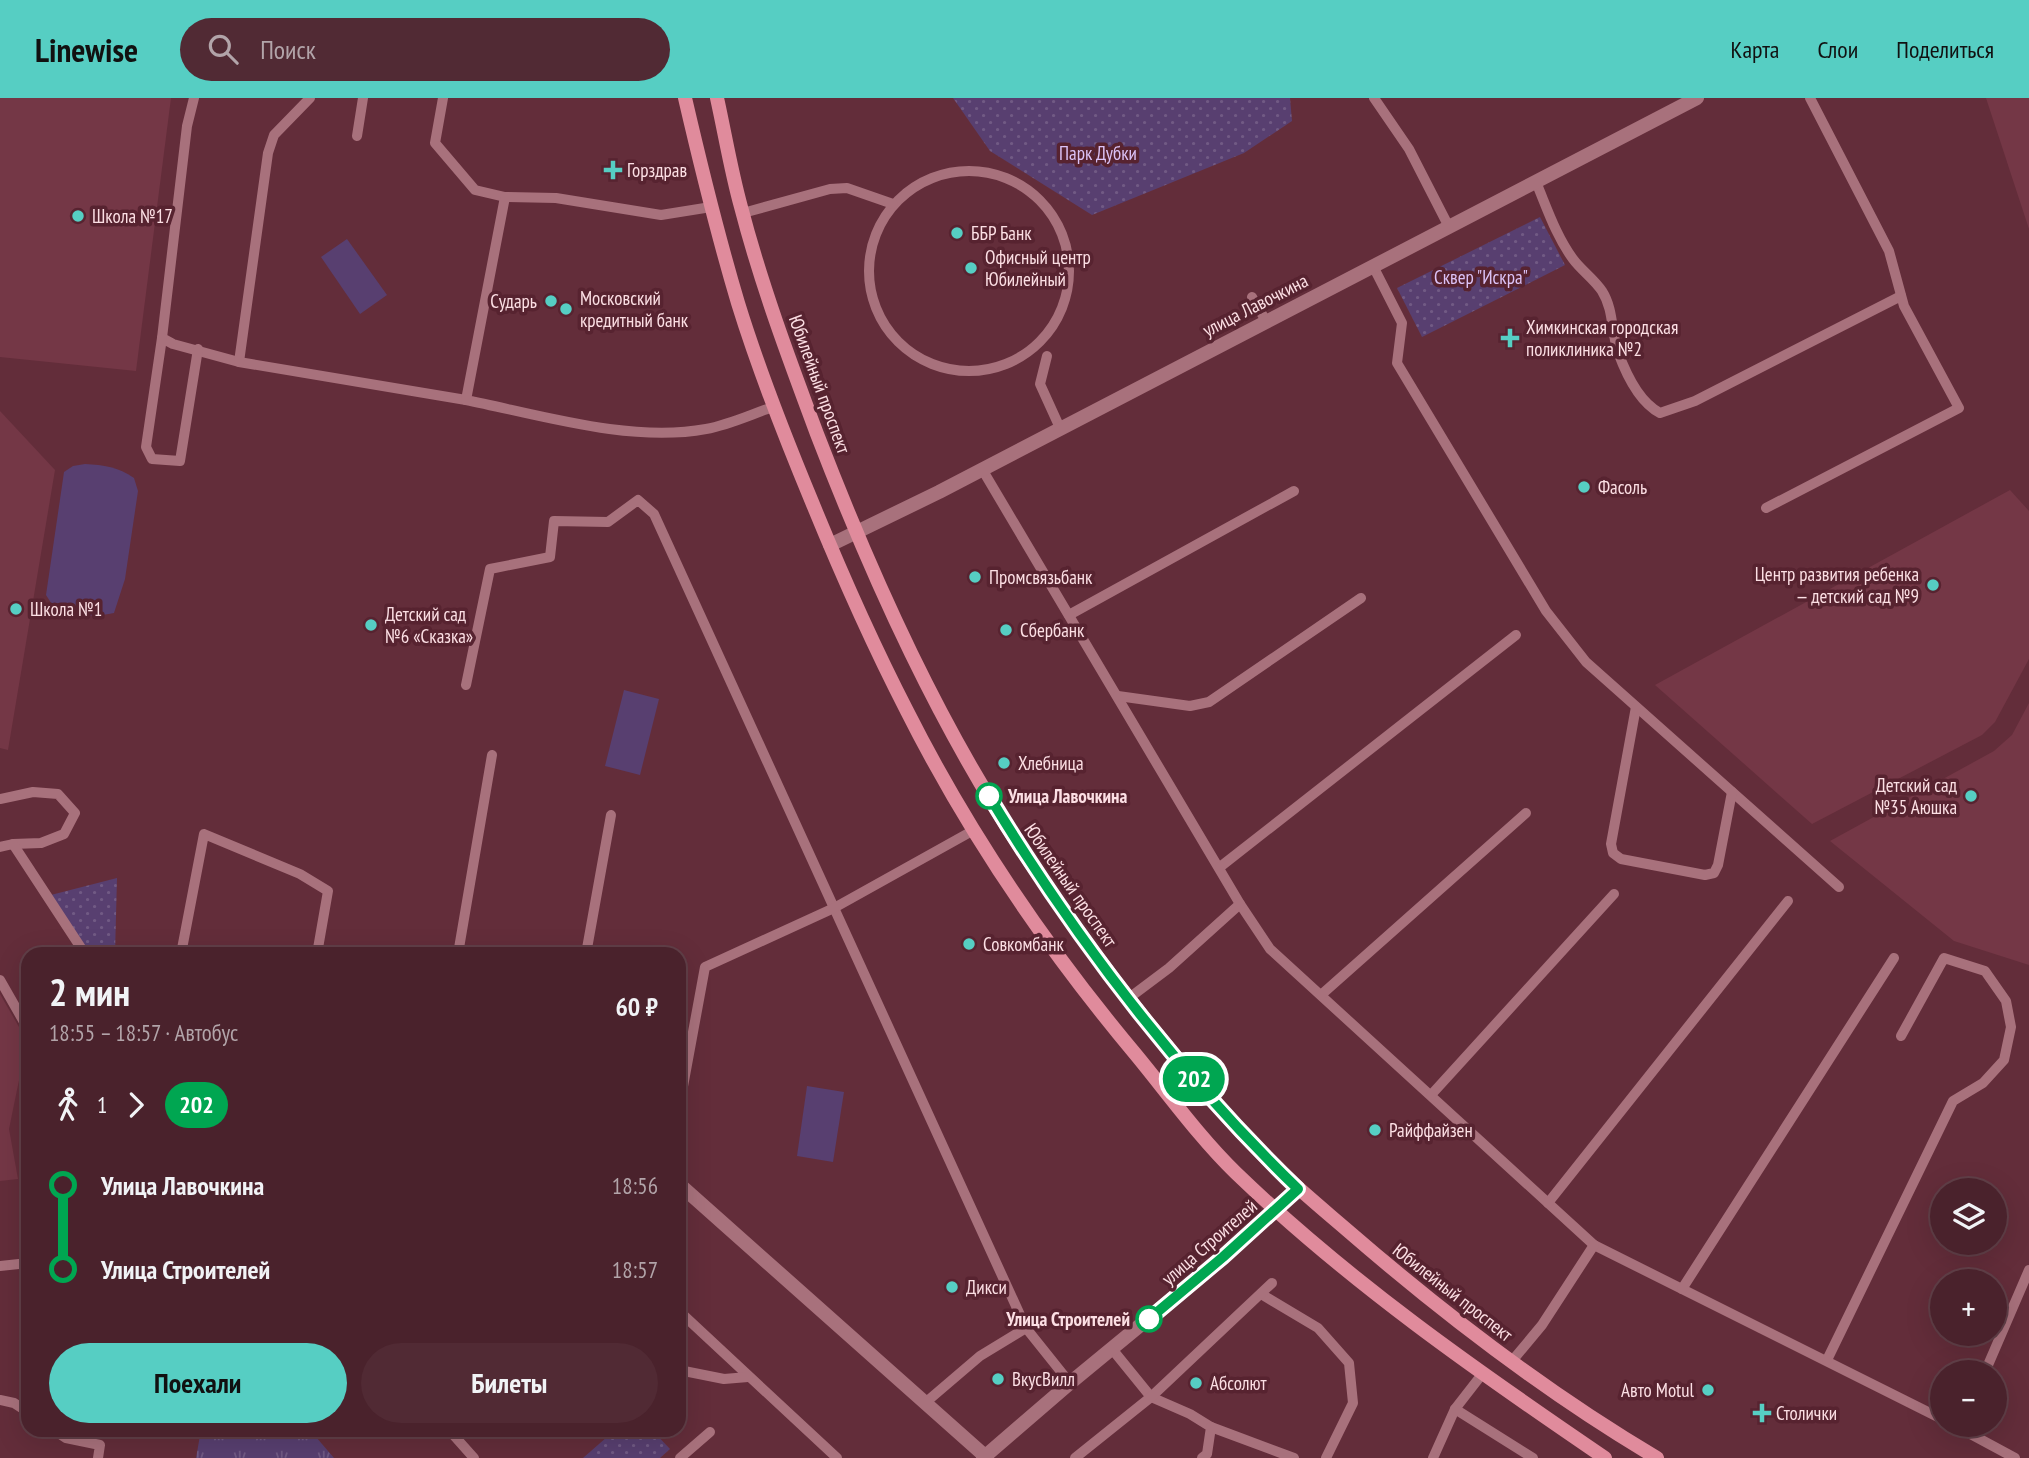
<!DOCTYPE html>
<html lang="ru">
<meta charset="utf-8">
<style>
:root{--surface:#4a222c;--page:#512a34;--text:#f1f3f6;--muted:#b2a4a9;--line:#613f48;--accent:#56cec3}
body{margin:0;font-family:"PT Sans Narrow",sans-serif;background:var(--page);color:var(--text);height:100vh;display:flex;flex-direction:column;font-size:26px;white-space:nowrap}
*{box-sizing:border-box;margin:0}
p{font-size:23px;color:var(--muted)}
.icon{flex:none;width:38px;height:38px;fill:none;stroke:currentColor;stroke-width:2;stroke-linecap:round;stroke-linejoin:round}
.map{position:relative;flex:1;overflow:hidden}
.side{position:absolute;left:21px;top:849px;width:665px;height:490px;display:flex;flex-direction:column;background:var(--surface);border-radius:21px;box-shadow:0 7px 28px #0002,0 0 0 2px var(--line)}
.side>*{flex:none}
.badge{padding:0 14px;border-radius:23px;font-size:24px;line-height:46px}
.buttons{position:absolute;left:1930px;top:1080px;display:grid;gap:14px}
.buttons a{display:grid;place-items:center;width:77px;height:77px;border-radius:50%;background:var(--surface);box-shadow:0 7px 28px #0002,0 0 0 2px var(--line);font-size:35px}
.map>.badge{position:absolute;translate:-50% -50%;box-shadow:0 0 0 4px #fff}
.legs{display:flex;align-items:center;gap:10px;height:77px;padding:0 28px;font-size:23px}
.legs p{margin-inline-start:auto}
.overview{display:flex;align-items:center;justify-content:space-between;height:119px;padding:0 28px}
h1{font-size:38px;font-weight:700;line-height:52px}
.button{display:flex;gap:14px;margin-top:auto;padding:14px 28px}
.button a{flex:1;height:80px;border-radius:42px;background:var(--accent);color:#111;font-size:28px;font-weight:700;line-height:80px;text-align:center}
.button a+a{background:var(--page);color:var(--text)}
ul{padding:0 28px;list-style:none}
li{display:flex;align-items:center;gap:24px;height:84px;font-size:26px}
li i{display:grid;place-items:center;width:10px;height:100%;margin:0 9px;background:currentColor}
li i::after{content:'';width:18px;height:18px;margin:-9px;border:5px solid;border-radius:50%;background:var(--surface)}
li p{margin-inline-start:auto}
li:first-child i{background:linear-gradient(#0000 50%,currentColor 0)}
li:last-child i{background:linear-gradient(currentColor 50%,#0000 0)}
header{display:flex;align-items:center;gap:42px;box-sizing:border-box;height:98px;padding:0 35px;background:var(--accent);color:#111}
header strong{font-size:33px}
nav{display:flex;gap:38px;margin-inline-start:auto;font-size:24px}
.search{width:490px;height:63px;background:var(--page);display:flex;align-items:center;gap:18px;box-sizing:border-box;padding:0 24px;border-radius:38px;color:var(--muted);font-size:26px}
.map>svg:first-child{display:block}
</style>
<header>
<strong>Linewise</strong>
<div class="search"><svg class="icon" aria-label="search" viewBox="0 0 24 24"><circle cx="10" cy="10" r="6"/><path d="M15 15l6 6"/></svg>Поиск</div>
<nav><a>Карта</a><a>Слои</a><a>Поделиться</a></nav>
</header>
<div class="map">
<svg width="2029" height="1360" viewBox="0 0 2029 1360">
<defs>
<pattern id="grass-tufts" width="24" height="20" patternUnits="userSpaceOnUse" patternTransform="scale(1.75)"><rect width="24" height="20" fill="#583f70"/><path d="M3 7l-1-3M5 7V3M7 7l1-3M15 17l-1-3M17 17v-4M19 17l1-3" fill="none" stroke="#715a84"/></pattern>
<pattern id="park-dots" width="8" height="8" patternUnits="userSpaceOnUse" patternTransform="scale(1.75)"><rect width="8" height="8" fill="#583f70"/><path d="M2 2h.1M6 6h.1" fill="none" stroke="#715a84" stroke-width="1.8" stroke-linecap="round"/></pattern>
</defs>
<rect width="100%" height="100%" fill="#632d3a"/>
<g fill="#743746">
<polygon points="0,0 171,0 136,273 0,259"/>
<polygon points="1986,0 2029,0 2029,131"/>
<polygon points="0,313 55,372 8,652 0,650"/>
<polygon points="2010,392 2029,413 2029,561 1995,624 1982,637 1812,726 1655,587"/>
<polygon points="2029,605 2029,867 1954,843 1830,743 1994,653 2012,637"/>
<polygon points="0,896 27,943 9,1031 18,1081 0,1083"/>
</g>
<polygon fill="url(#grass-tufts)" points="201,1332 310,1332 334,1360 196,1360"/>
<g fill="url(#park-dots)">
<polygon points="953,0 1290,0 1292,23 1244,55 1092,117 990,53"/>
<polygon points="1540,119 1565,167 1422,239 1397,190"/>
<polygon points="117,780 115,856 85,856 47,798"/>
<polygon points="615,1332 652,1332 670,1351 660,1360 583,1360"/>
</g>
<g fill="#583f70">
<polygon points="347,141 387,197 360,216 321,159"/>
<path d="M85 366C104 367 118 369 134 380L138 393 125 481 114 515C92 520 75 517 53 508L46 497 64 374 73 368Z"/>
<polygon points="624,592 659,601 640,677 605,668"/>
<polygon points="807,988 844,994 833,1064 797,1058"/>
</g>
<g fill="none" stroke-linecap="round" stroke-linejoin="round">
<g stroke="#a8717c" stroke-width="10">
<polyline points="194,0 187,28 162,240 173,246 239,264 466,302"/>
<path d="M443 0 435 45 475 92 505 99 466 302C540 317 631 345 706 331 729 327 752 316 773 309"/>
<polyline points="1374,0 1409,51 1449,129"/>
<polyline points="357,38 363,0"/>
<circle cx="969" cy="173" r="100"/>
<path d="M1536 84C1547 110 1556 138 1573 161 1581 172 1594 181 1602 193 1614 212 1611 234 1618 254 1626 276 1639 304 1660 315L1695 303 1901 198"/>
<polyline points="505,99 556,100 661,117 711,109"/>
<polyline points="743,115 830,91 847,90 893,106"/>
<polyline points="1373,168 1402,225 1397,265 1546,513 1586,564 1839,789"/>
<polyline points="1252,199 1266,223"/>
<polyline points="162,240 146,349 152,361 180,363 198,251"/>
<polyline points="1047,258 1040,286 1060,330"/>
<polyline points="239,264 268,55 274,37 310,0"/>
<polyline points="982,371 1240,806 1270,851 1594,1147 1942,1321"/>
<polyline points="1766,410 1959,310 1904,208 1889,153 1810,0"/>
<polyline points="1069,517 1294,393"/>
<polyline points="466,587 490,471 550,459 554,423 608,424 638,402 654,416 1026,1230 1070,1285"/>
<polyline points="1118,598 1190,608 1209,604 1361,500"/>
<polyline points="1636,609 1611,746 1613,755 1621,761 1705,777 1714,775 1718,767 1732,694"/>
<polyline points="0,701 33,694 58,696 75,715 64,736 41,745 13,746"/>
<polyline points="0,749 13,746 85,856"/>
<polyline points="1220,769 1516,537"/>
<polyline points="181,856 204,736 300,776 328,793 317,856"/>
<polyline points="458,856 492,657"/>
<polyline points="586,856 611,717"/>
<polyline points="0,882 28,931"/>
<polyline points="1321,897 1526,715"/>
<polyline points="1129,900 1169,870 1240,806"/>
<polyline points="1431,997 1614,796"/>
<polyline points="679,1010 705,869 834,810 974,732"/>
<polyline points="1548,1105 1788,803"/>
<polyline points="0,1168 28,1165"/>
<polyline points="1682,1191 1894,860"/>
<polyline points="1261,1196 1318,1230 1349,1265 1353,1305 1326,1360"/>
<polyline points="679,1213 837,1360"/>
<polyline points="1112,1251 1151,1299 1190,1316 1211,1329 1207,1356 1202,1360"/>
<polyline points="1827,1262 1953,1003 1983,985 2004,962 2011,929 2006,903 1985,873 1944,860 1901,938"/>
<polyline points="1512,1263 1542,1227 1594,1147"/>
<polyline points="679,1272 724,1281 748,1279"/>
<polyline points="1985,1274 2029,1172"/>
<polyline points="0,1302 14,1305 28,1314"/>
<polyline points="925,1305 980,1258 1026,1230"/>
<polyline points="1455,1311 1533,1360"/>
<polyline points="1952,1326 2015,1360"/>
<polyline points="1211,1329 1294,1360"/>
<polyline points="54,1332 66,1340 100,1347 98,1360"/>
<polyline points="449,1332 474,1360"/>
<polyline points="680,1360 710,1334"/>
<polyline points="1075,1360 1151,1299 1272,1185"/>
<polyline points="1433,1360 1455,1311 1483,1275"/>
</g>
<polyline stroke="#a8717c" stroke-width="14" points="679,1086 985,1358"/>
<g stroke="#a8717c" stroke-width="14">
<polyline points="830,447 939,394 1697,0"/>
<polyline points="983,1360 1070,1285 1223,1159 1298,1091"/>
</g>
<g stroke="#e08b9c" stroke-width="14">
<path d="M685 0C701 69 718 138 738 205 759 273 785 339 812 404 841 475 872 545 907 613 969 736 1049 853 1137 958 1169 997 1200 1040 1236 1075 1348 1183 1477 1273 1605 1360"/>
<path d="M717 0C725 36 731 73 741 109 761 186 789 261 817 336 874 484 941 632 1030 764 1065 816 1102 867 1141 916 1181 965 1220 1014 1264 1058 1291 1085 1319 1108 1347 1132 1444 1216 1547 1295 1657 1360"/>
</g>
</g>
<g fill="none" stroke-linecap="round" stroke-linejoin="round">
<g stroke="#fff" stroke-width="16">
<path id="line-1" d="M989 698C1075 840 1178 975 1298 1091L1223 1159 1149 1221"/>
</g>
<use href="#line-1" stroke="#00a651" stroke-width="10"/>
</g>
<g fill="#56cec3" stroke="#572330" stroke-width="2.5">
<path d="M609.5 61.5h7v7h7v7h-7v7h-7v-7h-7v-7h7z"/>
<circle cx="78" cy="118" r="7"/>
<circle cx="957" cy="135" r="7"/>
<circle cx="971" cy="170" r="7"/>
<circle cx="551" cy="203" r="7"/>
<circle cx="566" cy="211" r="7"/>
<path d="M1506.5 229.5h7v7h7v7h-7v7h-7v-7h-7v-7h7z"/>
<circle cx="1584" cy="389" r="7"/>
<circle cx="975" cy="479" r="7"/>
<circle cx="1933" cy="487" r="7"/>
<circle cx="16" cy="511" r="7"/>
<circle cx="371" cy="527" r="7"/>
<circle cx="1006" cy="532" r="7"/>
<circle cx="1004" cy="665" r="7"/>
<circle cx="1971" cy="698" r="7"/>
<circle cx="969" cy="846" r="7"/>
<circle cx="1375" cy="1032" r="7"/>
<circle cx="952" cy="1189" r="7"/>
<circle cx="998" cy="1281" r="7"/>
<circle cx="1196" cy="1285" r="7"/>
<circle cx="1708" cy="1292" r="7"/>
<path d="M1758.5 1304.5h7v7h7v7h-7v7h-7v-7h-7v-7h7z"/>
</g>
<g fill="#fff" stroke="#00a651" stroke-width="3.5">
<circle cx="989" cy="698" r="12"/>
<circle cx="1149" cy="1221" r="12"/>
</g>
<g text-anchor="middle" dominant-baseline="central" stroke-width="7" stroke-linejoin="round" paint-order="stroke">
<g font-size="19" fill="#dcc3f7" stroke="#572330">
<text x="1098" y="55">Парк Дубки</text>
<text x="1481" y="179">Сквер "Искра"</text>
</g>
<g font-size="19" fill="#fcdfe4" stroke="#572330" text-anchor="start">
<text x="627" y="72">Горздрав</text>
<text x="92" y="118">Школа №17</text>
<text x="971" y="135">ББР Банк</text>
<text x="985" y="159">Офисный центр<tspan x="985" dy="22">Юбилейный</tspan></text>
<text x="580" y="200">Московский<tspan x="580" dy="22">кредитный банк</tspan></text>
<text x="537" y="203" text-anchor="end">Сударь</text>
<text x="1526" y="229">Химкинская городская<tspan x="1526" dy="22">поликлиника №2</tspan></text>
<text x="1598" y="389">Фасоль</text>
<text x="1919" y="476" text-anchor="end">Центр развития ребенка<tspan x="1919" dy="22">— детский сад №9</tspan></text>
<text x="989" y="479">Промсвязьбанк</text>
<text x="30" y="511">Школа №1</text>
<text x="385" y="516">Детский сад<tspan x="385" dy="22">№6 «Сказка»</tspan></text>
<text x="1020" y="532">Сбербанк</text>
<text x="1018" y="665">Хлебница</text>
<text x="1957" y="687" text-anchor="end">Детский сад<tspan x="1957" dy="22">№35 Аюшка</tspan></text>
<text x="983" y="846">Совкомбанк</text>
<text x="1389" y="1032">Райффайзен</text>
<text x="966" y="1189">Дикси</text>
<text x="1012" y="1281">ВкусВилл</text>
<text x="1210" y="1285">Абсолют</text>
<text x="1694" y="1292" text-anchor="end">Авто Motul</text>
<text x="1776" y="1315">Столички</text>
</g>
<g font-size="19" fill="#fcdfe4" stroke="#572330">
<text transform="translate(1255 207) rotate(-27)">улица Лавочкина</text>
<text transform="translate(820 286) rotate(70)">Юбилейный проспект</text>
<text transform="translate(1071 787) rotate(55)">Юбилейный проспект</text>
<text transform="translate(1209 1144) rotate(-41)">улица Строителей</text>
<text transform="translate(1453 1194) rotate(38)">Юбилейный проспект</text>
</g>
<g font-size="19" font-weight="bold" fill="#fcdfe4" stroke="#572330" text-anchor="start">
<text x="1008" y="698">Улица Лавочкина</text>
<text x="1130" y="1221" text-anchor="end">Улица Строителей</text>
</g>
</g>
</svg>
<div class="buttons">
<a><svg class="icon" aria-label="layers" viewBox="0 0 24 24"><path d="M12 4l9 5-9 5-9-5zM3 14l9 5 9-5"/></svg></a>
<a>+</a>
<a>−</a>
</div>
<b class="badge" style="left:1194px;top:981px;background:#00a651;color:#fff">202</b>
<section class="side">
<div class="overview"><div><h1>2 мин</h1><p>18:55 – 18:57 · Автобус</p></div><b>60 ₽</b></div>
<div class="legs"><svg class="icon" aria-label="walk" viewBox="0 0 24 24"><circle cx="13" cy="4" r="2"/><path d="M13 8l-2 6 4 7M11 14l-3 7M7 12l3-4h3l4 4"/></svg>1<svg class="icon" aria-label="forward" viewBox="0 0 24 24"><path d="M9 5l7 7-7 7"/></svg><b class="badge" style="background:#00a651;color:#fff">202</b></div>
<ul>
<li><i style="color:#00a651"></i><b>Улица Лавочкина</b><p>18:56</p></li>
<li><i style="color:#00a651"></i><b>Улица Строителей</b><p>18:57</p></li>
</ul>
<div class="button"><a>Поехали</a><a>Билеты</a></div>
</section>
</div>
